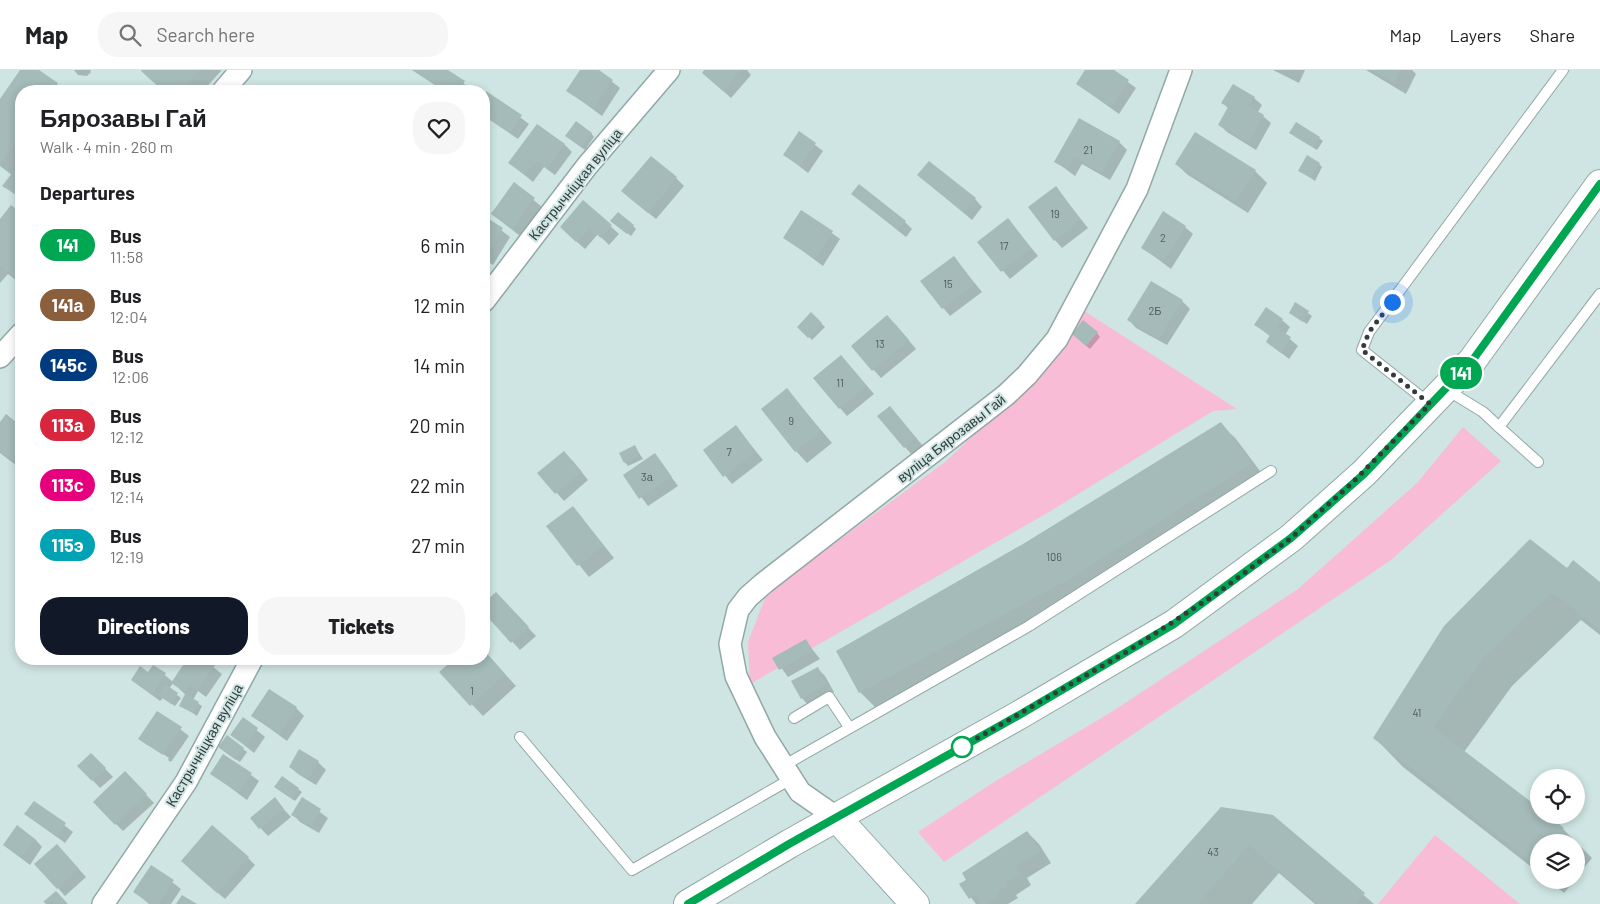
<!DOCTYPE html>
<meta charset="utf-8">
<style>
:root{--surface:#fff;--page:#f6f6f6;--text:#202124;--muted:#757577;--line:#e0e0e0;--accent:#111827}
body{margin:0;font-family:Barlow,sans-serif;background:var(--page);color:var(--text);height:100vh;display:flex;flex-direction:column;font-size:19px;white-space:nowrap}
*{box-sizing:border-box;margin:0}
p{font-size:16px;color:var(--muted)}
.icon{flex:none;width:28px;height:28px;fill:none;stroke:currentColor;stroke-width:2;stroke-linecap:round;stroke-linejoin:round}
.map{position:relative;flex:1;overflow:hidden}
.drawer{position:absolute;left:15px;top:15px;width:475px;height:580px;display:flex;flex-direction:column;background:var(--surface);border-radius:20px;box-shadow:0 2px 8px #0003}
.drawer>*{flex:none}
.badge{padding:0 10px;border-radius:16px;font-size:18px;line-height:32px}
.tools{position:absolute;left:1530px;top:699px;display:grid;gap:10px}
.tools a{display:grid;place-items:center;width:55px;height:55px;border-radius:50%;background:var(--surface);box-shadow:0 2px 8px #0003;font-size:25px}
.you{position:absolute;width:25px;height:25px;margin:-12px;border:4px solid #fff;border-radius:50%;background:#1a73e8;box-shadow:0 0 0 8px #1a73e833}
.map>.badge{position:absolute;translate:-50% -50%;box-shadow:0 0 0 2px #fff}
h2{padding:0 25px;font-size:19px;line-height:45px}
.round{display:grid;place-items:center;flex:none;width:52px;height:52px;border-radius:20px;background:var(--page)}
.headline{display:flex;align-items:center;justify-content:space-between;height:85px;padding:0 25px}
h1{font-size:24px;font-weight:800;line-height:38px}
.action{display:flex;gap:10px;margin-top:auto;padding:10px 25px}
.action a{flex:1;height:58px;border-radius:20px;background:var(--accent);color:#fff;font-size:20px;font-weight:800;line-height:58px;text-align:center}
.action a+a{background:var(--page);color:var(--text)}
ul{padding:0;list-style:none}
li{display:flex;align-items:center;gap:15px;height:60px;padding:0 25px}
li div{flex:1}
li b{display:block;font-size:19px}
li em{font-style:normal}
li .badge{min-width:55px;font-weight:700;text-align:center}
header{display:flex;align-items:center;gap:30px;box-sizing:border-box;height:70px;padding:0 25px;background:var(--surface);border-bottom:1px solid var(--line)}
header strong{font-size:24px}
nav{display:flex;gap:28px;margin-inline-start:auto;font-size:18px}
.search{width:350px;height:45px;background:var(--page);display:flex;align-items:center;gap:12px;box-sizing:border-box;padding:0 18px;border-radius:20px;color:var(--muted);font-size:19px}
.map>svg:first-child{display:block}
</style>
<header>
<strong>Map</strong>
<div class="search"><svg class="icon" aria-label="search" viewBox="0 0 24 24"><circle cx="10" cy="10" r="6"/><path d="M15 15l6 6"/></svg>Search here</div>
<nav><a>Map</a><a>Layers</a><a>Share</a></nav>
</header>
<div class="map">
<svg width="1600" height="834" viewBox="0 0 1600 834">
<rect width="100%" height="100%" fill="#cee5e3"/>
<g fill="#f9bcd6">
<polygon points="1081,239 1237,339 1213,341 1049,442 750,614 748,572 767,523 945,392 1021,321"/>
<polygon points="1463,357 1501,391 1391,490 944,792 918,762 994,712 1113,641 1298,519 1417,413"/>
<polygon points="1435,765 1520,834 1378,834"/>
</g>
<g fill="#0003">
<polygon points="22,0 37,0 65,21 21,21 21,129 4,116 12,105 0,96 0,31"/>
<polygon points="74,0 90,0 91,2 87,6 78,5"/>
<polygon points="144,0 221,0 221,1 203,21 164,21"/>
<polygon points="412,0 446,0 472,20 444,21"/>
<polygon points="582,0 597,0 620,18 602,46 568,21"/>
<polygon points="706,0 747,0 751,5 731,28 711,10"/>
<polygon points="1086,0 1112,0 1136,18 1119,44 1077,14"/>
<polygon points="1273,0 1305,0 1299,13"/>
<polygon points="1366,0 1412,0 1416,4 1406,24"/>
<polygon points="486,22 529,54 518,69 484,46 484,26"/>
<polygon points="1254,28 1262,35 1258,42 1271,53 1256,80 1227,62 1220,55 1229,39 1223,33"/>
<polygon points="591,63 594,67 585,80 570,69"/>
<polygon points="799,63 823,81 808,103 785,85"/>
<polygon points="1196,63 1255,101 1267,113 1248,143 1188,105 1176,94"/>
<polygon points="1294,66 1319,68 1323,71 1317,80"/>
<polygon points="1119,72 1127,80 1110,110 1082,94 1075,106 1055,91"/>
<polygon points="564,74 572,82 555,105 544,97 533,112 510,93"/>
<polygon points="1319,94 1322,97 1315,111 1299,100"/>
<polygon points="919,105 975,129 982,137 972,150"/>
<polygon points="676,108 684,116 656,149 631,129"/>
<polygon points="514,114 542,137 520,166 492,144"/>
<polygon points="1055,117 1088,158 1062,178 1055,170"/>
<polygon points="861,131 905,152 912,159 906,167"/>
<polygon points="584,132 619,164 609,175 598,164 585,179 569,165"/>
<polygon points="11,137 21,145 21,214 8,204 0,213 0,151"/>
<polygon points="801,141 840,169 823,196 784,167"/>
<polygon points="484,147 510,167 493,195 484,189"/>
<polygon points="616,154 633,156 636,159 631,166"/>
<polygon points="1185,157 1193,164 1171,199 1142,177"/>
<polygon points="1015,158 1038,186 1010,209 979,173"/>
<polygon points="954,188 982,222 950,246 922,212"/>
<polygon points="1152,212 1182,231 1190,239 1167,275 1136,258 1129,250"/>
<polygon points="1295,234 1312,246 1307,254 1290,243"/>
<polygon points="811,244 825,257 812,270 799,257"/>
<polygon points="1282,250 1290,257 1285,265 1298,276 1289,289 1267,272 1271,267 1256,255"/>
<polygon points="895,254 916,279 881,308 852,276"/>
<polygon points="1097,263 1100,267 1090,279 1077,268"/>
<polygon points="841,286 874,324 847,346 840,338"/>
<polygon points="787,320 832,373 807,393 796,381"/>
<polygon points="897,345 923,376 912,385 905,377"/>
<polygon points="6,346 21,357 21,399 0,383 0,354"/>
<polygon points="1221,354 1236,369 1266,409 1081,526 875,637 860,622 1024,475"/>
<polygon points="736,357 763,390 732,414 704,380"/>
<polygon points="634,376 643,389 628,396 625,392"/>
<polygon points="655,385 678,416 648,436 625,405"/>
<polygon points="572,390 588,410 564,431 539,403"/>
<polygon points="573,437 614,488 589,507 548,456"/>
<polygon points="1568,499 1600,513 1600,565 1581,550 1512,616 1464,682 1539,745 1545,745 1563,759 1592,788 1576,808 1576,772 1539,772 1539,803 1403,697 1375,668"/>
<polygon points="496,523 536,566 520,580 484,541 484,535"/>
<polygon points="805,570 820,589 788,607 774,588"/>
<polygon points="484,581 516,616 483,646 441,602 456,589 484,589"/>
<polygon points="188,589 203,589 222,604 206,627 198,621 193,630 202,636 197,646 181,635 186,625 173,613 169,619 181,628 175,636 163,628 160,631 132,610 149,604 154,596 173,612"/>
<polygon points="817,598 825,606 834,622 809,636 802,628"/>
<polygon points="296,638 304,646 287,671 253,646"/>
<polygon points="158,642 189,666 171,692 168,690 169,688 147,673 147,675 140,669"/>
<polygon points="243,649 265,667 254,683 232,665"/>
<polygon points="243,679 247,682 240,692 224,681"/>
<polygon points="91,684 113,707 100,718 79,696"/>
<polygon points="224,685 259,711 247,730 212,704"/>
<polygon points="318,692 326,700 316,715 298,704 290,697"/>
<polygon points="125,703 154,733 123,761 94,732"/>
<polygon points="298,719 302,722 295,731 279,720"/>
<polygon points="274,729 291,747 268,766 251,748"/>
<polygon points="302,729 328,748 319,763 300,752 293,744"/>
<polygon points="34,732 73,762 65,773 26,744"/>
<polygon points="1272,746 1374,834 1315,834 1279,803 1252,834 1137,834"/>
<polygon points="1027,762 1039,774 1051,793 1027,808 1031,815 1016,825 1018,828 1008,834 976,834 961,814"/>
<polygon points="35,769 42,777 30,795 4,775"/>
<polygon points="64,783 86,807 65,826 58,818"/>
<polygon points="248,788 255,795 225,829 190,799"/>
<polygon points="152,797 181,819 171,834 149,834 135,822"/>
<polygon points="1548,810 1575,810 1564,823"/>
<polygon points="56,822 67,834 46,834 44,832"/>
</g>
<g fill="#a4bbba">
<polygon points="20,0 39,0 58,13 53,21 21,21 21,65 0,95 0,29"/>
<polygon points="142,0 200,0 183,19 179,15 173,21 163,21 141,1"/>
<polygon points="414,0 448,0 465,11 458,21 446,21"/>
<polygon points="580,0 599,0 613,10 594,39 566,21"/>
<polygon points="704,0 741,0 723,21 702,3"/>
<polygon points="1085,0 1114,0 1129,10 1111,37 1076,14"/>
<polygon points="1372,0 1401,0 1394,13"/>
<polygon points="1233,14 1255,27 1249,36 1264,45 1248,73 1218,55 1228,37 1221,33"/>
<polygon points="486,21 522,45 510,63 484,45"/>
<polygon points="1079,48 1120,71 1102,103 1074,87 1067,99 1054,92"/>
<polygon points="576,51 592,63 581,77 565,66"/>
<polygon points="1296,52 1320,67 1313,77 1289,63"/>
<polygon points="537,54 565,74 547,98 536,91 525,105 508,93"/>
<polygon points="799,61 816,73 800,96 783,85"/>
<polygon points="1195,62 1256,100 1236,132 1175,94"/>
<polygon points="1307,85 1320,93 1311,108 1298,101"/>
<polygon points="651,86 677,107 648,143 621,121"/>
<polygon points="929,91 976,128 964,143 917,105"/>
<polygon points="20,93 21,125 20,127 2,116"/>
<polygon points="514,112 535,128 512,159 491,144"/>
<polygon points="859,114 906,151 898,160 851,124"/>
<polygon points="1056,116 1081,150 1054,171 1028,137"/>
<polygon points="583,130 612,155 601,168 589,158 576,172 560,157"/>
<polygon points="11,135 21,143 21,207 18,211 0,196 0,149"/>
<polygon points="801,140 833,161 815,189 783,168"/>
<polygon points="1163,141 1186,156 1163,192 1141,178"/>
<polygon points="618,142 634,155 627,164 610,151"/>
<polygon points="484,146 503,158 484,190"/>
<polygon points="1008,148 1031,178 1001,202 977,172"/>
<polygon points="954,186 975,214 942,239 920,211"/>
<polygon points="1151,211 1183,230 1159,269 1127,250"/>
<polygon points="1295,232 1309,241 1303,252 1289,243"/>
<polygon points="1266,237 1283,249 1277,258 1291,267 1281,283 1266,272 1270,265 1254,255"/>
<polygon points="811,242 822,253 808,268 797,257"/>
<polygon points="887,245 909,270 872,301 851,276"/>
<polygon points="1083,250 1098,262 1086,276 1072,264"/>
<polygon points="841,285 867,316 839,339 813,308"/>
<polygon points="787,318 821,361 795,382 761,339"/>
<polygon points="890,336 916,368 904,378 877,346"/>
<polygon points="6,344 21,356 21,397 0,381 0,352"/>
<polygon points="1221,352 1252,393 1066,511 859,623 836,581 1023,474"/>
<polygon points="736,355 756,382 723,407 703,380"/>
<polygon points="635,375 640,385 624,393 619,383"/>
<polygon points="564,381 582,402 555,424 537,403"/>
<polygon points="655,383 672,407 639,429 623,405"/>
<polygon points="573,436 604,476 577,496 546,456"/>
<polygon points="1530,469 1567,498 1573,490 1600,512 1600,560 1552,522 1483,588 1433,657 1539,738 1539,745 1548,745 1564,758 1553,772 1539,772 1539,790 1535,795 1373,668 1444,556"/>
<polygon points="496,522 529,557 511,573 484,543 484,533"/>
<polygon points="806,569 813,581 779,600 772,588"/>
<polygon points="484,580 505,604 470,636 439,602 454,589 484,589"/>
<polygon points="187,589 205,589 215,595 198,620 190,615 185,622 171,613"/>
<polygon points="153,595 166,603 152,625 131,610 140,596 148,602"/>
<polygon points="818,597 827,614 801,629 791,611"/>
<polygon points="165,614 178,623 171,634 158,625"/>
<polygon points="269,619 297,637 279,664 251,646"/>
<polygon points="185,624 199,632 193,643 179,636"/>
<polygon points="157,641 182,657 163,685 138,669"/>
<polygon points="243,647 258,658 246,676 230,665"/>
<polygon points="227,665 244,678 236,690 218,677"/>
<polygon points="299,679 319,691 308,709 289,697"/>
<polygon points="91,683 106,698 92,711 77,696"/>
<polygon points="223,684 252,703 239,723 210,704"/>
<polygon points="125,701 147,724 115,755 93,732"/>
<polygon points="282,706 299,718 292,729 274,717"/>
<polygon points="275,727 284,739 259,759 250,748"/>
<polygon points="302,727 321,739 311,756 291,745"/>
<polygon points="34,731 66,753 57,767 24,744"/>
<polygon points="1221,737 1273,745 1365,823 1356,834 1318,834 1249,775 1198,834 1135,834"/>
<polygon points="17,755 35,769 21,788 3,775"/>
<polygon points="212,755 249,787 217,823 181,791"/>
<polygon points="1027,761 1041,781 1016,796 1021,803 1005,813 1007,816 996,823 999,827 987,834 981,834 975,825 969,829 959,814 966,810 962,803"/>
<polygon points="57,774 79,799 57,819 34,794"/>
<polygon points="151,795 174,810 158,834 151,834 133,822"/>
<polygon points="56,821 68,834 43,832"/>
<polygon points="182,825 197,834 176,834"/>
</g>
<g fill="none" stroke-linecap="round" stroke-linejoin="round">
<g stroke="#92a8a6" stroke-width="12">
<g id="service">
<polyline points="1447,320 1483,342 1499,357"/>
<polyline points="1430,334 1362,280 1369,262 1563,0"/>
<polyline points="1538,392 1499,357 1600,224"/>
<polyline points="794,648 829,627 849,657"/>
<polyline points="520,667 632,800 791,709"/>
<polyline points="783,696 1029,556 1271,401"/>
</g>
</g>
<g stroke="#92a8a6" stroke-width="24">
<g id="minor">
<polyline points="223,21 241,0"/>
<polyline points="484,231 587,96 669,0"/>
<polyline points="0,287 21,264"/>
<polyline points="836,747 800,722 765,667 736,606 730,574 738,540 748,527 764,513 1006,325 1027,305 1057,269 1137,119 1181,0"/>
<polyline points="103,834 186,712 252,589"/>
</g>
</g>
<g stroke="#92a8a6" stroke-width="30">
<g id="secondary">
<polyline points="836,747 915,834"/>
<polyline points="688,834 789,774 1021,644 1174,554 1291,468 1364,403 1472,291 1600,114"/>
</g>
</g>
<use href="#service" stroke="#fff" stroke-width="10"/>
<use href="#minor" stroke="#fff" stroke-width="21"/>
<use href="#secondary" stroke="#fff" stroke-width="28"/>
</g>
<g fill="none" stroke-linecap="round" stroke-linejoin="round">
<g stroke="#fff" stroke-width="11">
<polyline id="line" points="688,834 789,774 1021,644 1174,554 1291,468 1364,404 1472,291 1600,114"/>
</g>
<use href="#line" stroke="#00a651" stroke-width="8"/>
<polyline stroke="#333c3c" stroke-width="5" stroke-dasharray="0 9" points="962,677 1128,581 1216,524 1291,468 1349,416 1430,334 1362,280 1369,262 1392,232"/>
</g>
<circle fill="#fff" stroke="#00a651" stroke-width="2.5" cx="962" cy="677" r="10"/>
<g text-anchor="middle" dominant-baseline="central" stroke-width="4" stroke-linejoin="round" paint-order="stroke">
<g font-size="11" fill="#4f5c5c">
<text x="1088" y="79">21</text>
<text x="1055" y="143">19</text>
<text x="1163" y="167">2</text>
<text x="1004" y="175">17</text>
<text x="948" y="213">15</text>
<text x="1155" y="240">2Б</text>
<text x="880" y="273">13</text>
<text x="840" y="312">11</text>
<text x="791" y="350">9</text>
<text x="729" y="381">7</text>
<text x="647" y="406">3а</text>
<text x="1054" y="486">106</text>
<text x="472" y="620">1</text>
<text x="1417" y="642">41</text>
<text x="1213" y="781">43</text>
</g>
<g font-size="14" fill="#333c3c" stroke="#cee5e3">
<text transform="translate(575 114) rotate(-51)">Кастрычніцкая вуліца</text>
<text transform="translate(951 368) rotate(-38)">вуліца Бярозавы Гай</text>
<text transform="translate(204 675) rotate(-60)">Кастрычніцкая вуліца</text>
</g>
</g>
</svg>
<div class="tools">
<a><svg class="icon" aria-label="locate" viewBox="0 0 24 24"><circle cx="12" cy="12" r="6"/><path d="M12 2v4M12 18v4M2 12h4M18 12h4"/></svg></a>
<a><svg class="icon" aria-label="layers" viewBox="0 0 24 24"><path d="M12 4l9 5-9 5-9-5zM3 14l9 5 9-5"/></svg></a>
</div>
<div class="you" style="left:1392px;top:232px"></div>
<b class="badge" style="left:1461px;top:303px;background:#00a651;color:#fff">141</b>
<section class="drawer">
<div class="headline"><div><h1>Бярозавы Гай</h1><p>Walk · 4 min · 260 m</p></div><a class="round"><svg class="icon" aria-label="heart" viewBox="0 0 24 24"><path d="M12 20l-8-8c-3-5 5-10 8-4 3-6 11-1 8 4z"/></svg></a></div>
<h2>Departures</h2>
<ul>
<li><span class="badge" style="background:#00a651;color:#fff">141</span><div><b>Bus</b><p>11:58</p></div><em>6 min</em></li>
<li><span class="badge" style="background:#8b5e3c;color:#fff">141а</span><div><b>Bus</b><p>12:04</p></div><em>12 min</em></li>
<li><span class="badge" style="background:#003b80;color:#fff">145с</span><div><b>Bus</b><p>12:06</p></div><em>14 min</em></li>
<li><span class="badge" style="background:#d7263d;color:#fff">113а</span><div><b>Bus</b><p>12:12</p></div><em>20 min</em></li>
<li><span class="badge" style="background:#e6007e;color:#fff">113с</span><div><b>Bus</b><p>12:14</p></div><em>22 min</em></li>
<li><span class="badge" style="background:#00a3b4;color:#fff">115э</span><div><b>Bus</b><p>12:19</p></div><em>27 min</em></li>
</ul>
<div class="action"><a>Directions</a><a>Tickets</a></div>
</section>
</div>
